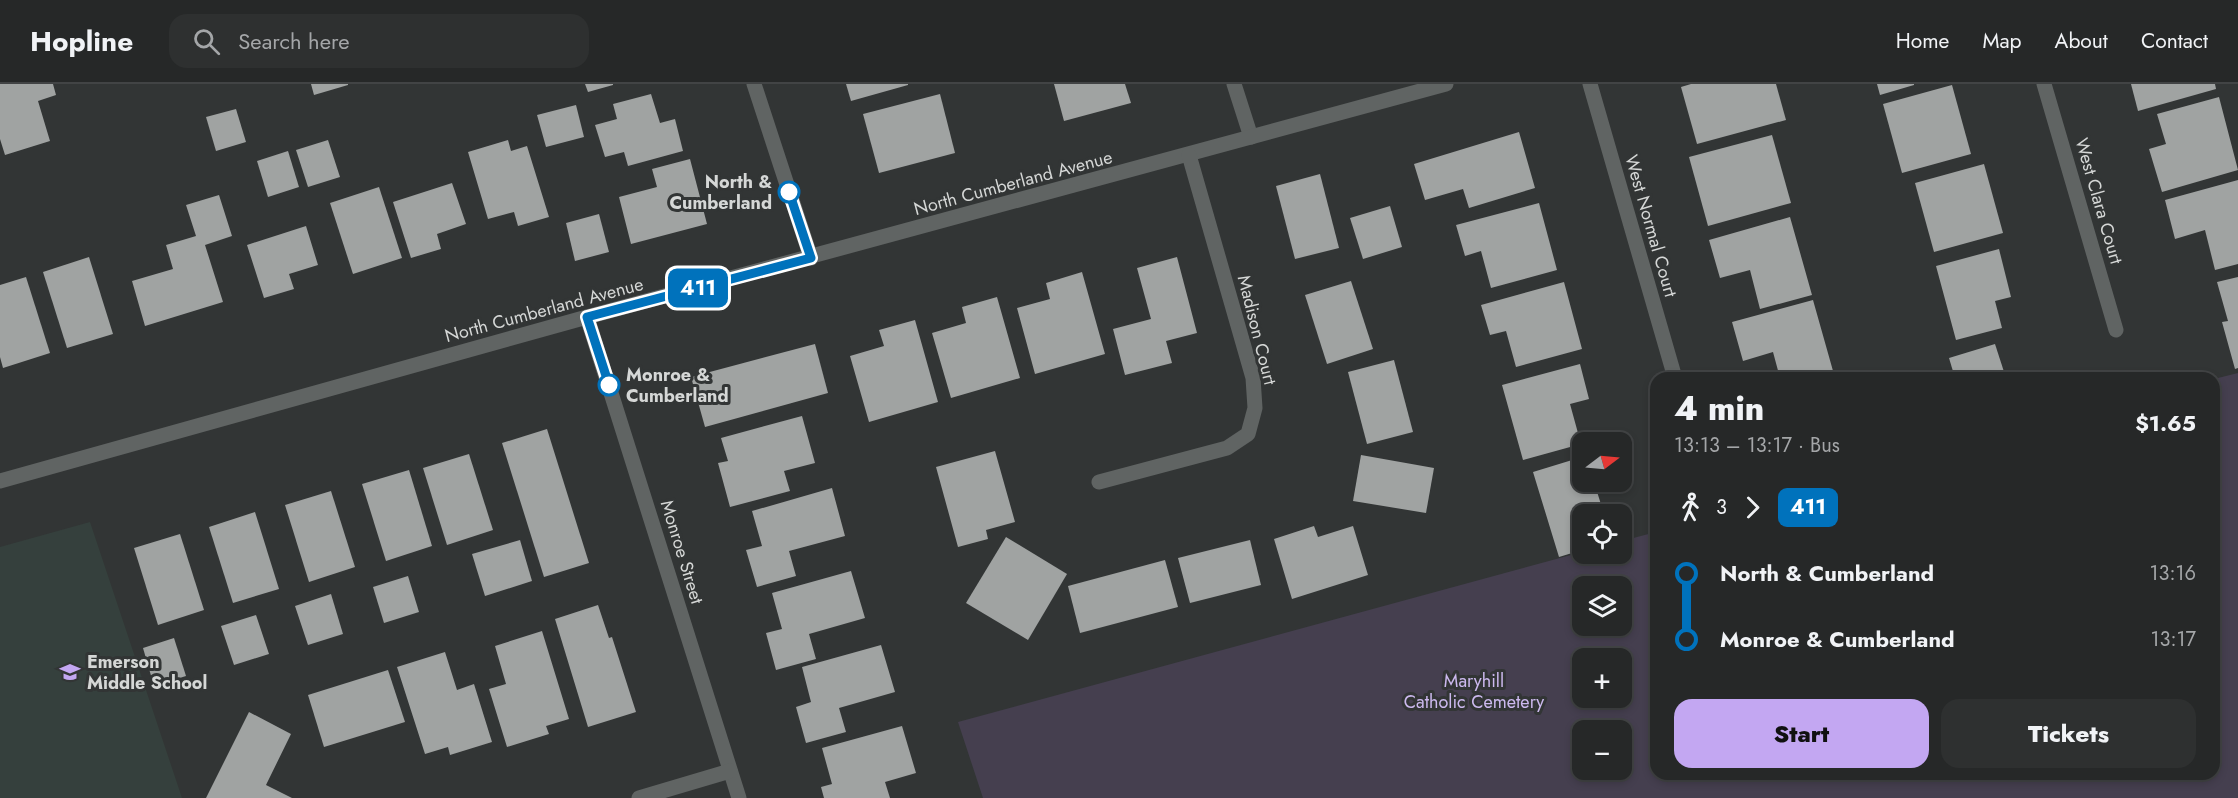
<!DOCTYPE html>
<meta charset="utf-8">
<style>
:root{--surface:#262828;--page:#2e3030;--text:#f1f3f6;--muted:#a4a6a8;--line:#424445;--accent:#c3a7f2}
body{margin:0;font-family:Jost,sans-serif;background:var(--page);color:var(--text);height:100vh;display:flex;flex-direction:column;font-size:22px;white-space:nowrap}
*{box-sizing:border-box;margin:0}
p{font-size:20px;color:var(--muted)}
.icon{flex:none;width:33px;height:33px;fill:none;stroke:currentColor;stroke-width:2;stroke-linecap:round;stroke-linejoin:round}
.map{position:relative;flex:1;overflow:hidden}
.side{position:absolute;left:1650px;top:288px;width:570px;height:408px;display:flex;flex-direction:column;background:var(--surface);border-radius:18px;box-shadow:0 3px 9px #0003,0 0 0 2px var(--line)}
.side>*{flex:none}
.badge{padding:0 12px;border-radius:9px;font-size:21px;line-height:39px}
.needle{width:39px;rotate:74deg}
.tools{position:absolute;left:1572px;top:348px;display:grid;gap:12px}
.tools a{display:grid;place-items:center;width:60px;height:60px;border-radius:12px;background:var(--surface);box-shadow:0 3px 9px #0003,0 0 0 2px var(--line);font-size:30px}
.map>.badge{position:absolute;translate:-50% -50%;box-shadow:0 0 0 3px #fff}
.legs{display:flex;align-items:center;gap:9px;height:66px;padding:0 24px;font-size:20px}
.legs p{margin-inline-start:auto}
.headline{display:flex;align-items:center;justify-content:space-between;height:102px;padding:0 24px}
h1{font-size:33px;font-weight:800;line-height:45px}
.primary-button{display:flex;gap:12px;margin-top:auto;padding:12px 24px}
.primary-button a{flex:1;height:69px;border-radius:18px;background:var(--accent);color:#111;font-size:24px;font-weight:800;line-height:69px;text-align:center}
.primary-button a+a{background:var(--page);color:var(--text)}
ul{padding:0 24px;list-style:none}
li{display:flex;align-items:center;gap:21px;height:66px;font-size:22px}
li i{display:grid;place-items:center;width:9px;height:100%;margin:0 8px;background:currentColor}
li i::after{content:'';width:15px;height:15px;margin:-8px;border:4px solid;border-radius:50%;background:var(--surface)}
li p{margin-inline-start:auto}
li:first-child i{background:linear-gradient(#0000 50%,currentColor 0)}
li:last-child i{background:linear-gradient(currentColor 50%,#0000 0)}
header{display:flex;align-items:center;gap:36px;box-sizing:border-box;height:84px;padding:0 30px;background:var(--surface);border-bottom:2px solid var(--line)}
header strong{font-size:28px}
nav{display:flex;gap:33px;margin-inline-start:auto;font-size:21px}
.search{width:420px;height:54px;background:var(--page);display:flex;align-items:center;gap:15px;box-sizing:border-box;padding:0 21px;border-radius:18px;color:var(--muted);font-size:22px}
.map>svg:first-child{display:block}
</style>
<header>
<strong>Hopline</strong>
<div class="search"><svg class="icon" aria-label="search" viewBox="0 0 24 24"><circle cx="10" cy="10" r="6"/><path d="M15 15l6 6"/></svg>Search here</div>
<nav><a>Home</a><a>Map</a><a>About</a><a>Contact</a></nav>
</header>
<div class="map">
<svg width="2238" height="714" viewBox="0 0 2238 714">
<rect width="100%" height="100%" fill="#323535"/>
<polygon fill="#35403d" points="90,438 182,714 0,714 0,463"/>
<path fill="#453f4f" fill-rule="evenodd" d="M2238 289V714H983L958 638 1582 468 1622 470V457L1656 448V690H2214V295ZM1582 502H1622V542H1582ZM1582 574H1622V614H1582ZM1582 646H1622V686H1582Z"/>
<g fill="#a0a3a2">
<polygon points="0,0 53,0 56,11 38,17 50,57 5,71 0,55"/>
<polygon points="311,0 348,0 348,1 314,11"/>
<polygon points="585,0 613,0 613,1 588,8"/>
<polygon points="846,0 908,0 908,1 851,17"/>
<polygon points="1054,0 1125,0 1131,19 1064,37"/>
<polygon points="1691,0 1776,0 1786,36 1697,60 1681,3"/>
<polygon points="1877,0 1914,0 1914,1 1880,11"/>
<polygon points="2131,0 2215,0 2216,5 2138,27"/>
<polygon points="1952,1 1971,70 1902,89 1883,20"/>
<polygon points="651,10 660,39 675,35 683,67 628,82 624,68 605,73 595,41 617,35 613,20"/>
<polygon points="940,10 955,69 879,89 863,30"/>
<polygon points="2219,13 2238,86 2162,108 2149,65 2166,60 2157,30"/>
<polygon points="576,21 584,53 546,63 537,31"/>
<polygon points="236,25 246,58 216,67 206,33"/>
<polygon points="1519,48 1535,104 1469,124 1463,105 1425,116 1414,80"/>
<polygon points="1772,51 1791,119 1708,142 1689,73"/>
<polygon points="328,56 340,93 308,103 296,66"/>
<polygon points="508,56 511,67 527,62 549,133 518,142 514,128 488,135 468,68"/>
<polygon points="288,67 299,103 268,113 257,77"/>
<polygon points="690,75 707,140 631,160 619,113 657,103 652,85"/>
<polygon points="1984,80 2003,149 1934,168 1915,99"/>
<polygon points="1320,90 1339,164 1295,175 1276,102"/>
<polygon points="2238,96 2238,180 2215,186 2205,146 2175,155 2165,116"/>
<polygon points="452,99 466,140 437,150 441,165 411,174 393,118"/>
<polygon points="379,103 402,174 353,190 330,119"/>
<polygon points="219,111 232,152 205,161 223,218 145,242 132,197 173,185 166,161 196,152 186,121"/>
<polygon points="1539,119 1557,186 1491,204 1481,167 1465,172 1456,141"/>
<polygon points="1390,122 1402,163 1363,175 1350,134"/>
<polygon points="599,130 609,168 575,177 566,139"/>
<polygon points="1790,133 1812,211 1760,225 1750,186 1720,194 1709,156"/>
<polygon points="306,142 318,181 289,190 294,205 264,214 247,161"/>
<polygon points="1999,165 2011,213 1995,217 2002,244 1956,256 1936,182"/>
<polygon points="89,173 113,250 67,264 43,188"/>
<polygon points="1177,173 1197,249 1166,257 1172,279 1125,291 1113,245 1151,235 1137,184"/>
<polygon points="1082,188 1105,270 1035,290 1017,224 1050,215 1046,199"/>
<polygon points="26,193 50,269 3,284 0,273 0,201"/>
<polygon points="2238,193 2238,284 2235,285 2222,238 2228,237 2217,198"/>
<polygon points="1351,197 1373,265 1327,280 1305,211"/>
<polygon points="1564,198 1582,265 1516,283 1506,247 1490,251 1481,221"/>
<polygon points="997,213 1020,294 951,314 932,249 966,239 962,223"/>
<polygon points="1813,216 1835,294 1780,294 1773,268 1743,277 1732,238"/>
<polygon points="915,236 938,318 869,338 850,272 884,262 879,246"/>
<polygon points="815,260 828,309 705,343 691,293"/>
<polygon points="1995,260 2006,294 1955,294 1949,274"/>
<polygon points="1394,276 1413,348 1367,360 1348,288"/>
<polygon points="1580,280 1589,315 1570,320 1581,360 1523,376 1502,301"/>
<polygon points="802,332 815,379 784,387 790,407 730,423 718,379 728,377 721,354"/>
<polygon points="547,345 589,479 544,493 502,359"/>
<polygon points="995,367 1015,438 986,446 988,455 958,463 936,383"/>
<polygon points="469,370 493,446 447,461 423,384"/>
<polygon points="1361,371 1434,384 1426,429 1353,417"/>
<polygon points="1582,373 1582,398 1594,398 1604,430 1582,430 1582,466 1559,473 1533,388"/>
<polygon points="409,386 432,462 386,477 362,400"/>
<polygon points="832,404 845,452 789,467 796,492 757,503 746,466 762,462 752,427"/>
<polygon points="331,407 355,483 309,498 285,421"/>
<polygon points="255,428 279,505 233,519 209,443"/>
<polygon points="1314,442 1318,453 1353,442 1368,491 1292,515 1274,455"/>
<polygon points="180,450 204,526 158,541 134,464"/>
<polygon points="1006,453 1067,490 1028,556 966,519"/>
<polygon points="520,456 532,497 485,512 472,470"/>
<polygon points="1250,456 1261,501 1190,519 1178,474"/>
<polygon points="1165,476 1178,523 1080,549 1068,502"/>
<polygon points="851,487 865,534 809,550 816,575 776,586 766,549 782,545 772,509"/>
<polygon points="408,492 419,528 384,539 373,503"/>
<polygon points="331,510 343,550 308,561 295,522"/>
<polygon points="598,521 609,554 612,553 636,628 588,643 555,535"/>
<polygon points="256,531 269,570 234,581 221,542"/>
<polygon points="542,547 569,635 546,642 549,650 507,663 489,605 506,600 495,562"/>
<polygon points="174,554 186,592 154,602 143,564"/>
<polygon points="881,561 895,608 839,624 846,648 806,659 796,623 811,618 802,583"/>
<polygon points="445,568 457,606 474,600 492,658 450,671 448,663 425,670 397,583"/>
<polygon points="388,586 405,638 324,663 308,611"/>
<polygon points="249,628 291,650 266,701 292,714 206,714"/>
<polygon points="902,642 916,689 885,698 890,714 824,714 821,703 832,700 822,664"/>
</g>
<g fill="none" stroke-linecap="round" stroke-linejoin="round">
<g stroke="#606463" stroke-width="15">
<polyline points="754,0 811,174"/>
<polyline points="1234,0 1251,53"/>
<polyline points="1590,0 1675,294"/>
<polyline points="2044,0 2116,246"/>
<polyline points="587,233 739,714"/>
<polyline points="0,397 587,233 1446,0"/>
<polyline points="1099,398 1227,364 1248,350 1255,324 1253,294 1189,71"/>
<polyline points="639,714 730,687"/>
</g>
</g>
<g fill="none" stroke-linecap="round" stroke-linejoin="round">
<g stroke="#fff" stroke-width="14">
<polyline id="line-1" points="609,301 587,233 811,174 789,108"/>
</g>
<use href="#line-1" stroke="#0072bc" stroke-width="9"/>
</g>
<defs>
<g id="school-bare" transform="scale(1.62)"><path d="M0-5L7-2L0 1L-7-2ZM-4 1L0 2.5L4 1V4Q0 6-4 4Z" fill="#c3a7f2" stroke="#323535" stroke-width="2.5" paint-order="stroke"/></g>
</defs>
<g fill-rule="evenodd">
<use href="#school-bare" x="70" y="588"/>
</g>
<g fill="#fff" stroke="#0072bc" stroke-width="3">
<circle cx="789" cy="108" r="10"/>
<circle cx="609" cy="301" r="10"/>
</g>
<g text-anchor="middle" dominant-baseline="central" stroke-width="6" stroke-linejoin="round" paint-order="stroke">
<g font-size="18" font-weight="bold" fill="#d5d7d6" stroke="#323535" text-anchor="end">
<text x="772" y="98">North &amp;<tspan x="772" dy="21">Cumberland</tspan></text>
<text x="626" y="291" text-anchor="start">Monroe &amp;<tspan x="626" dy="21">Cumberland</tspan></text>
</g>
<g font-size="18" fill="#d5d7d6" stroke="#323535">
<text transform="translate(1013 99) rotate(-15)">North Cumberland Avenue</text>
<text transform="translate(2099 117) rotate(74)">West Clara Court</text>
<text transform="translate(1651 142) rotate(74)">West Normal Court</text>
<text transform="translate(544 226) rotate(-15)">North Cumberland Avenue</text>
<text transform="translate(1257 246) rotate(76)">Madison Court</text>
<text transform="translate(682 468) rotate(73)">Monroe Street</text>
</g>
<g font-size="18" font-weight="bold" fill="#d5d7d6" stroke="#323535" text-anchor="start">
<text x="87" y="578">Emerson<tspan x="87" dy="21">Middle School</tspan></text>
</g>
<g font-size="18" fill="#ccb9ee" stroke="#323535">
<text x="1474" y="597">Maryhill<tspan x="1474" dy="21">Catholic Cemetery</tspan></text>
</g>
</g>
</svg>
<div class="tools">
<a><svg class="needle" viewBox="-14 -14 28 28"><path d="M0-13l5 13h-10z" fill="#e53935"/><path d="M0 13l5-13h-10z" fill="#a4a6a8"/></svg></a>
<a><svg class="icon" aria-label="locate" viewBox="0 0 24 24"><circle cx="12" cy="12" r="6"/><path d="M12 2v4M12 18v4M2 12h4M18 12h4"/></svg></a>
<a><svg class="icon" aria-label="layers" viewBox="0 0 24 24"><path d="M12 4l9 5-9 5-9-5zM3 14l9 5 9-5"/></svg></a>
<a>+</a>
<a>−</a>
</div>
<b class="badge" style="left:698px;top:204px;background:#0072bc;color:#fff">411</b>
<section class="side">
<div class="headline"><div><h1>4 min</h1><p>13:13 – 13:17 · Bus</p></div><b>$1.65</b></div>
<div class="legs"><svg class="icon" aria-label="walk" viewBox="0 0 24 24"><circle cx="13" cy="4" r="2"/><path d="M13 8l-2 6 4 7M11 14l-3 7M7 12l3-4h3l4 4"/></svg>3<svg class="icon" aria-label="forward" viewBox="0 0 24 24"><path d="M9 5l7 7-7 7"/></svg><b class="badge" style="background:#0072bc;color:#fff">411</b></div>
<ul>
<li><i style="color:#0072bc"></i><b>North &amp; Cumberland</b><p>13:16</p></li>
<li><i style="color:#0072bc"></i><b>Monroe &amp; Cumberland</b><p>13:17</p></li>
</ul>
<div class="primary-button"><a>Start</a><a>Tickets</a></div>
</section>
</div>
